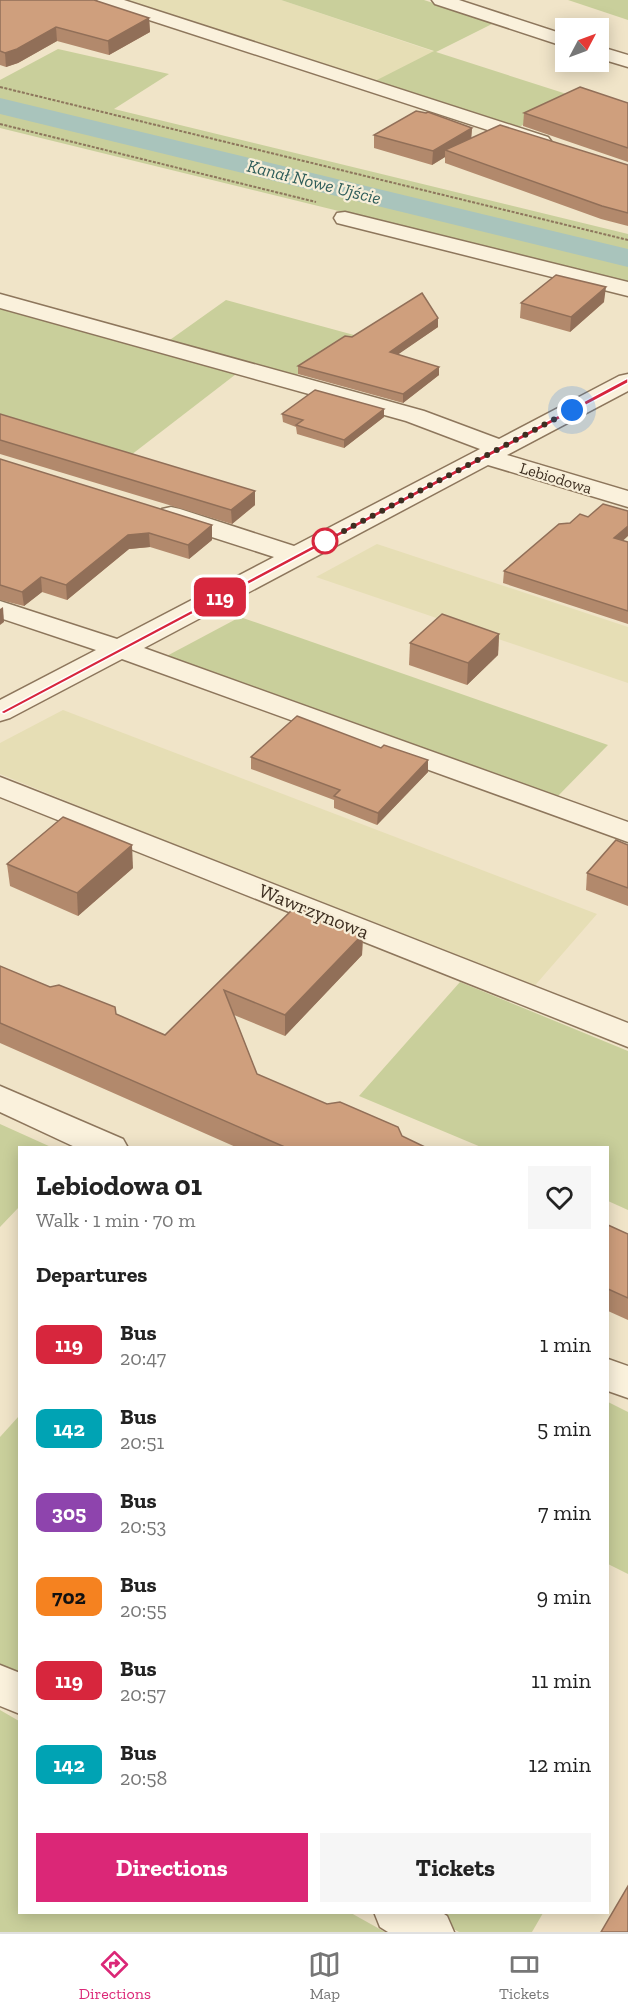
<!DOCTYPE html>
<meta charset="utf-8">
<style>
:root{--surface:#fff;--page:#f6f6f6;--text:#222;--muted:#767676;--line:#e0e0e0;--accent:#db2777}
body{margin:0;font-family:"Zilla Slab",serif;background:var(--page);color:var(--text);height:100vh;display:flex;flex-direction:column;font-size:22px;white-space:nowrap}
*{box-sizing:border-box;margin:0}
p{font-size:20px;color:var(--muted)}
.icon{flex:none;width:33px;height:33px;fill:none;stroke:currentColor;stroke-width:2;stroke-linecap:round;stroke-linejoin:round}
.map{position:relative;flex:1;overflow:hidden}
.drawer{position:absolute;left:18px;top:1146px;width:591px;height:768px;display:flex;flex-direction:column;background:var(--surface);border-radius:0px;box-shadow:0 3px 15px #0003}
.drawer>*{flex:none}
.badge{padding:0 12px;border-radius:9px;font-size:21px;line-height:39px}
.needle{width:39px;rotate:49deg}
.tools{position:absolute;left:555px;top:18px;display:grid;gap:12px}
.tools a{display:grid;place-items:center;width:54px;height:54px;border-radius:0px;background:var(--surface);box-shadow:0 3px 15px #0003;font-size:30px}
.you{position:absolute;width:30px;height:30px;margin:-15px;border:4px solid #fff;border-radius:50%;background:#1a73e8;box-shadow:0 0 0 9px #1a73e833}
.map>.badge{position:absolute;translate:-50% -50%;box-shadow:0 0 0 3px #fff}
h2{padding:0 18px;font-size:22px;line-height:54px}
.round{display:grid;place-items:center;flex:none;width:63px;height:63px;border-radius:0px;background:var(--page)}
.overview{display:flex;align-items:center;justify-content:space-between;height:102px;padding:0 18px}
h1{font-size:28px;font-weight:700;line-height:45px}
.cta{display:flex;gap:12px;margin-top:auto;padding:12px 18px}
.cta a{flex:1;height:69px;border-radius:0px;background:var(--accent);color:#fff;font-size:24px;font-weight:700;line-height:69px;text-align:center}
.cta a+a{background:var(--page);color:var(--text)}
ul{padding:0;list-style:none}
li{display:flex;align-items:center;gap:18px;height:84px;padding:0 18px}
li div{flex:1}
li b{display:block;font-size:22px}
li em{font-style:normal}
li .badge{min-width:66px;font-weight:700;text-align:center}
.tab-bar{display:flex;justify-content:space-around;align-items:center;height:84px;border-top:2px solid var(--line);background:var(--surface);font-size:16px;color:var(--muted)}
.tab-bar a{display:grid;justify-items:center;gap:3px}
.tab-bar .selected{color:var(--accent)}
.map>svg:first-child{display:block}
</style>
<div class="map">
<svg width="628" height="1932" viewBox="0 0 628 1932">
<rect width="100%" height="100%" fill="#f0e4c8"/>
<g fill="#e6deb5">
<polygon points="117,0 281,0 435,52 374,82"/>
<polygon points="377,544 628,627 628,683 316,577"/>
<polygon points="63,710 597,914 531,990 0,774 0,743"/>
</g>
<g fill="#c9cf9b">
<polygon points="281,0 424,0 494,23 436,52 576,97 519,127 375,81 434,51"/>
<polygon points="568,0 628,0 628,20"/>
<polygon points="58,49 169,74 114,109 628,234 628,282 0,128 0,80"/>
<polygon points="226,300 365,338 345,344 292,378 167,342"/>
<polygon points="0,305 240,371 131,455 0,416"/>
<polygon points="240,617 608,745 554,800 163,658"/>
<polygon points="460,982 628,1051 628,1210 608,1201 608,1148 481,1147 359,1096"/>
<polygon points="0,1124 51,1147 20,1148 19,1207 0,1227"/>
<polygon points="608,1402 628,1412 628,1574 608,1564"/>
<polygon points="19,1416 19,1681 0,1669 0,1437"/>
<polygon points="0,1710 19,1721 20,1912 351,1913 385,1932 0,1932"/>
<polygon points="425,1913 543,1913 532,1932 459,1932"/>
</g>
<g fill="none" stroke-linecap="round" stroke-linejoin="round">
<polygon fill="#a9c4bc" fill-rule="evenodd" points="0,98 628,249 628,267 0,114"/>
<g stroke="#8d765c" stroke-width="3">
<g id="minor">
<polygon points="97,0 124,0 548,137 551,141 548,145 534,145 100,4"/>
<polygon points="432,0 459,0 566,35 566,47 435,4"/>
<polygon points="598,46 628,55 628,67 598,58"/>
<polygon points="345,212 628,282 628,296 337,223 334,218 337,213"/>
<polygon points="0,294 424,411 499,439 619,376 628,374 628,391 507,455 628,491 628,507 488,465 144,648 628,822 628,842 122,659 10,718 0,721 0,700 96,650 0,618 0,601 117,639 274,557 162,521 158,515 162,509 171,507 180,509 294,546 480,449 406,421 0,308"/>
<polygon points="0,777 628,1023 628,1047 0,797"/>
<polygon points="0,1086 123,1139 128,1148 77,1148 0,1112"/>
<polygon points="608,1359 628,1366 628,1398 608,1391"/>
<polygon points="0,1665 20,1673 20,1714 0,1706"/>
<polygon points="374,1912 441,1912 447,1916 454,1932 388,1932 380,1927"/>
</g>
</g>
<g stroke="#8d765c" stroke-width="2" stroke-dasharray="3 1.5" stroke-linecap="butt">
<polyline points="0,87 628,240"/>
<polyline points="0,124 316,202"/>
</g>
<use href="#minor" fill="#faf1dc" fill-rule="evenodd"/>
</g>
<g fill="#b2896c">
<polygon points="0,0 149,18 150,32 109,55 57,41 18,63 6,67 0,65"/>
<polygon points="628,103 628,162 523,126 524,113"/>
<polygon points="472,128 471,138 628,165 628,226 601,219 445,163 445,157 432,165 374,148 374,135"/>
<polygon points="604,302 570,332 520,318 521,303"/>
<polygon points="438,318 438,327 398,354 439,375 403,403 298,374 298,366 352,337"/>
<polygon points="0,414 255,505 232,524 0,454"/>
<polygon points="282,414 384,417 344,448 297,434 296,427 283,422"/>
<polygon points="0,460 212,525 212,540 189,559 150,547 129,549 67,600 42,592 24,606 0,600"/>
<polygon points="588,517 623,541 628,542 628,624 503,583 504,571 570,523"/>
<polygon points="499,634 498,655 467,685 409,665 410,643"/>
<polygon points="381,748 428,760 428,772 377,825 334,808 334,800 251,769 251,757"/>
<polygon points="628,845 628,906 586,890 587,873"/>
<polygon points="7,864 133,868 78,916 10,886"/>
<polygon points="295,907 363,934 362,955 285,1036 234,1015 257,1074 427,1148 238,1148 0,1043 0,966 165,1035"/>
<polygon points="608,1225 628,1234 628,1320 608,1311"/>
</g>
<g fill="#916f58">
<polygon points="149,18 150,32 109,55 108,41"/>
<polygon points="56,27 57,41 18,63 6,67 5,53"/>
<polygon points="472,128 471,141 445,150 445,157 432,165 433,151"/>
<polygon points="606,287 604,302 570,332 571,317"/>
<polygon points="438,318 438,327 390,360 390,352"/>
<polygon points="439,367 439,375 403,403 403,394"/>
<polygon points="384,409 384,417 344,448 344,440"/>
<polygon points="255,491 255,505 232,524 231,510"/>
<polygon points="212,525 212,540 189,559 188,545"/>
<polygon points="628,526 628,536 613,550 614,538"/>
<polygon points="149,533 150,547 129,549 67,600 66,585 128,535"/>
<polygon points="41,577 42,592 24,606 22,592"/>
<polygon points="3,607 4,622 0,625 0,609"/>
<polygon points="499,634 498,655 467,685 468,663"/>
<polygon points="428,760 428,772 377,825 378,813"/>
<polygon points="132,845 133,868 78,916 77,893"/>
<polygon points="363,934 362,955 285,1036 285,1015"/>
</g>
<g fill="#cf9f7d" stroke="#916f58" stroke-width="1.5">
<polygon points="0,0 94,0 149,18 108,41 56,27 17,49 5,53 0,51"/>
<polygon points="580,87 628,103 628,148 524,113"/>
<polygon points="416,111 426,113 428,112 472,128 433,151 374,135"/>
<polygon points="500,125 628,165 628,213 602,206 445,150"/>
<polygon points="556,275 606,287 571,317 521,303"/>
<polygon points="422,293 438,318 390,352 439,367 403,394 298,366 345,336 352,337"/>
<polygon points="315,390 384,409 344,440 296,425 303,420 282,414"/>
<polygon points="0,414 255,491 231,510 0,440"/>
<polygon points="0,459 212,525 188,545 149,533 128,535 66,585 41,577 22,592 0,585"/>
<polygon points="603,504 628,511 628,526 614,538 628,542 628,611 504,571 559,524 570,523 580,514 588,517"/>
<polygon points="442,614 499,634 468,663 410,643"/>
<polygon points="297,716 381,748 384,745 428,760 378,813 334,796 340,790 251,757"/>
<polygon points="63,817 132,845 77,893 7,864"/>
<polygon points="616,840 628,845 628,888 587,873"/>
<polygon points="295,907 363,934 285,1015 224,990 257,1074 327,1104 340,1102 398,1127 402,1136 427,1148 287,1148 0,1023 0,966 50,987 59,985 115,1007 116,1014 165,1035"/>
<polygon points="608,1225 628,1234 628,1298 608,1289"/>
<polygon points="628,1886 628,1932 601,1932"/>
</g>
<polygon fill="#d7263d" stroke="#fff" stroke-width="1.5" points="628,378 628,383 4,714 0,712"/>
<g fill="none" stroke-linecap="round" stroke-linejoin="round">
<polyline stroke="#3d2e20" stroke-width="6" stroke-dasharray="0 10.8" points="325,541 572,410"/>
</g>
<circle fill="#fff" stroke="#d7263d" stroke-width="3" cx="325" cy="541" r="12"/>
<g text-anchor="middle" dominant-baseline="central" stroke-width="4.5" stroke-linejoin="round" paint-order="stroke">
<g font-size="16" fill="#3d2e20" stroke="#f7eed8">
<text transform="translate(556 478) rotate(17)">Lebiodowa</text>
</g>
<g font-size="18" font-style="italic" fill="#2f5d5a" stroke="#f7eed8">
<text transform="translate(314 182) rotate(14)">Kanał Nowe Ujście</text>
</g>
<g font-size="20" fill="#3d2e20" stroke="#f7eed8">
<text transform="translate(314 911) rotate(22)">Wawrzynowa</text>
</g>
</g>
</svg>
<div class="tools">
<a><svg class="needle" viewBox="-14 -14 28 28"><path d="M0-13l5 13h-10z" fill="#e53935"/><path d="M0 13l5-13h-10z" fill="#767676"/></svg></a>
</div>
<div class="you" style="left:572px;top:410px"></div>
<b class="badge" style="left:220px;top:597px;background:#d7263d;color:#fff">119</b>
<section class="drawer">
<div class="overview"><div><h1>Lebiodowa 01</h1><p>Walk · 1 min · 70 m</p></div><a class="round"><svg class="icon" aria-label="heart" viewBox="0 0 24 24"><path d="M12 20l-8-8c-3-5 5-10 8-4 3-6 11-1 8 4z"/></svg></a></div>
<h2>Departures</h2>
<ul>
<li><span class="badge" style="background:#d7263d;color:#fff">119</span><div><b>Bus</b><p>20:47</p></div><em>1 min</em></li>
<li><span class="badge" style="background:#00a3b4;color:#fff">142</span><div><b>Bus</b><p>20:51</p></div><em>5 min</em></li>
<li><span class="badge" style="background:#8e44ad;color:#fff">305</span><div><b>Bus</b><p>20:53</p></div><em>7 min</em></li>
<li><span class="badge" style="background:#f58220;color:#111">702</span><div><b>Bus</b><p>20:55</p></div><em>9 min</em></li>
<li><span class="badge" style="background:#d7263d;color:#fff">119</span><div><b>Bus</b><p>20:57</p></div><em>11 min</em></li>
<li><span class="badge" style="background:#00a3b4;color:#fff">142</span><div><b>Bus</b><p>20:58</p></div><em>12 min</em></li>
</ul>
<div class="cta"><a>Directions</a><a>Tickets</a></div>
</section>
</div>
<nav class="tab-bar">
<a class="selected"><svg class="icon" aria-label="directions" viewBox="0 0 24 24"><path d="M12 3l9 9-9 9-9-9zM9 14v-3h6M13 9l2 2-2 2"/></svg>Directions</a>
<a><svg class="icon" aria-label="map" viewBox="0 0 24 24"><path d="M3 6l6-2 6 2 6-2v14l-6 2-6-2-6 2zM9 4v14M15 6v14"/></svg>Map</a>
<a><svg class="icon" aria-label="tickets" viewBox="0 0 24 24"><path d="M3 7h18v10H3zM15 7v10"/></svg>Tickets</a>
</nav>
